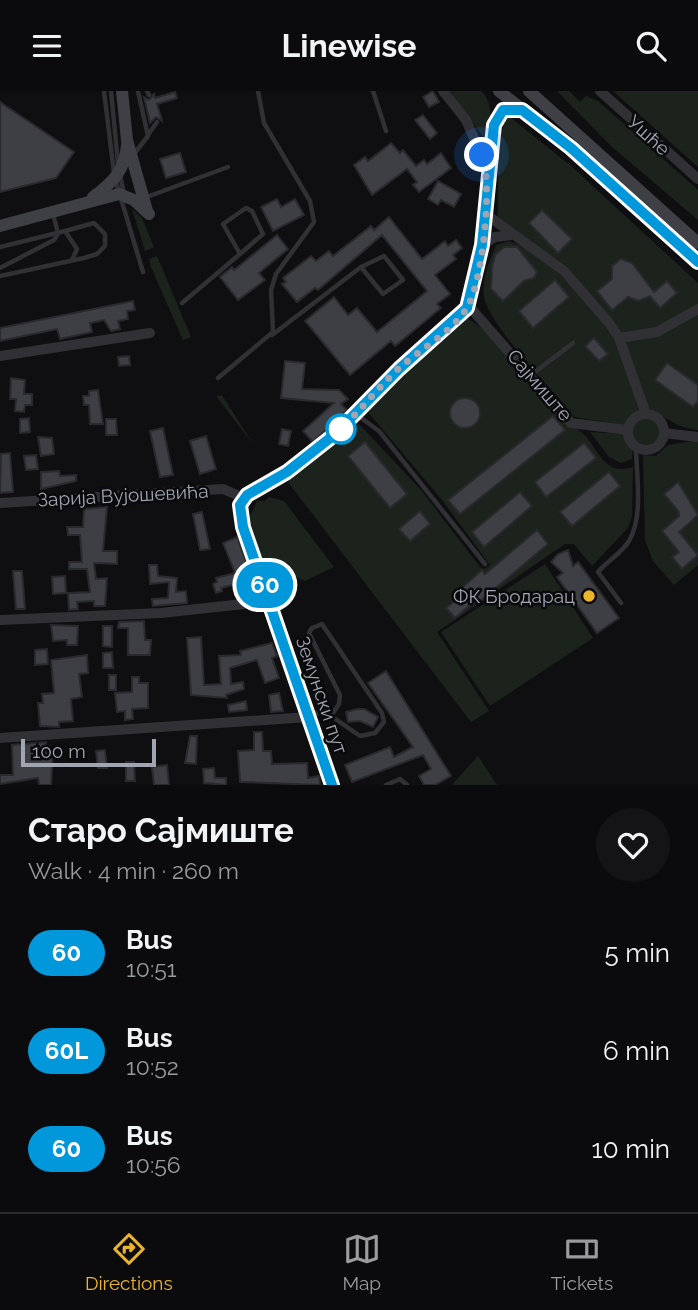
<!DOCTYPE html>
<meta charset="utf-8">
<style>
:root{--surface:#0b0b0d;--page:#141416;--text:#f1f3f6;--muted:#9a9b9d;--line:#2b2b2e;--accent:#ebb42d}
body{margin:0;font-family:Raleway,sans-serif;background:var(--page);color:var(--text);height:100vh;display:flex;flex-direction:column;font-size:26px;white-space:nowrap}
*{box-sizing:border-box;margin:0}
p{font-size:23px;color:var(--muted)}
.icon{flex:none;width:38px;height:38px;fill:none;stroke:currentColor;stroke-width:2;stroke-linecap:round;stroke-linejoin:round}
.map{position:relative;height:694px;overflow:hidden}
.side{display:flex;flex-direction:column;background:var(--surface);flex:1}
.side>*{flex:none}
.badge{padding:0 14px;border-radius:23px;font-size:24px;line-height:46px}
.scale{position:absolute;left:21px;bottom:18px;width:135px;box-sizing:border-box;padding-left:7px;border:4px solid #a1a5b1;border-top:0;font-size:19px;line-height:24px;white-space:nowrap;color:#a1a5b1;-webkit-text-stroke:5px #0a0a0c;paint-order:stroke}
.you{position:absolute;width:35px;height:35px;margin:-18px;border:5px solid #fff;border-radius:50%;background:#1a73e8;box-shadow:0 0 0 10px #1a73e833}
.map>.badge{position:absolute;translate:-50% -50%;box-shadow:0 0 0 4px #fff}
.round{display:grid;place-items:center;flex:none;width:74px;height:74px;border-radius:37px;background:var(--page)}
.summary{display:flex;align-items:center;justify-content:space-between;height:119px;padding:0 28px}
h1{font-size:33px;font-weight:700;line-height:52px}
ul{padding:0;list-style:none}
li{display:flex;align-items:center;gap:21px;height:98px;padding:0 28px}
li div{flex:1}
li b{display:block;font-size:26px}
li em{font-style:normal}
li .badge{min-width:77px;font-weight:700;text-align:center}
header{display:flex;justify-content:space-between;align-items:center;height:91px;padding:0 28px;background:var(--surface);font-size:32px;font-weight:700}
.tabs{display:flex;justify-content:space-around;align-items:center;height:98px;border-top:2px solid var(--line);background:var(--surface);font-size:19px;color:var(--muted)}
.tabs a{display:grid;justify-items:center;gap:4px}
.tabs .on{color:var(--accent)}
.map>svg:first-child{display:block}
</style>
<header><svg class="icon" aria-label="menu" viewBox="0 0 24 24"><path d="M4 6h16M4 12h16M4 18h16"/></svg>Linewise<svg class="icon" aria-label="search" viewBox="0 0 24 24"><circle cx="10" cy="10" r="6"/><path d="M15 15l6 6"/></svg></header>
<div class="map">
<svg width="698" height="694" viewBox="0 0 698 694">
<rect width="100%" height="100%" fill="#0f0f11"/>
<g fill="#1c231d">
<path d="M450 0H481C496 13 489 42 488 61L484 47Z"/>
<polygon points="557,0 569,0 580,11 586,5 598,10 698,99 698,129 611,55"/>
<polygon points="613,0 698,0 698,76"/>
<path d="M510 26 571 75 698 192V339C673 336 670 327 648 318L618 237 565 175 498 126V71L504 27Z"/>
<polygon points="132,118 142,127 154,156 145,160"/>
<path d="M509 150C545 161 590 212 611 244 625 265 631 296 640 319L628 326 625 334 574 326C554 301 489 234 484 206 481 190 490 168 496 154Z"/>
<polygon points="157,165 191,246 183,249 151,176 149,168"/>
<path d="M467 227 485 239 567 334C570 335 574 336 577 338 598 350 600 387 633 376L632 425 628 437 592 475 574 453H565L437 541 489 620 471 631 288 391 358 332 421 399 480 476 484 478 490 474 442 409 368 321 411 276Z"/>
<polygon points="222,304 253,353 216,305"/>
<circle cx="646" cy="341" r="15"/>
<polygon points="590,341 625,343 633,358 632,368 621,372 609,366"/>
<polygon points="698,349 698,474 674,494 653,470 645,449 643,364 656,365 668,354"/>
<polygon points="269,406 284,410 334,476 305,490 263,472 248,430 257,410 265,410"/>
<polygon points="545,473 593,547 490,615 441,541"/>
<polygon points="478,665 497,694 451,694 452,694"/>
</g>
<g fill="#3e3f44" stroke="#2a292d" stroke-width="2">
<polygon points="433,0 439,11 429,16 423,6"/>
<polygon points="175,1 177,7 157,13 162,30 156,26 150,32 144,6 149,9 154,3 155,7"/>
<polygon points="0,11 74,61 56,87 0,101"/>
<polygon points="423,24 437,42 430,48 415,29"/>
<polygon points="391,52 400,62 403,59 416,75 424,69 427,73 441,62 451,77 419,101 413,94 417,91 407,78 372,104 354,74 365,66 368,70"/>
<polygon points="180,62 186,81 166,87 160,68"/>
<polygon points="438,90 461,103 454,116 441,109 438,114 428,108"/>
<polygon points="277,108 281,116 295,108 304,124 273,140 261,116"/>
<polygon points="542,119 572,148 558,162 529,132"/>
<polygon points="389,126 422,168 445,150 448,155 456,149 462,157 453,164 456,168 435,184 450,203 437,213 441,217 395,255 391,250 350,284 305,230 334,206 348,224 357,217 377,241 427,200 382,144 318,199 315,197 297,211 282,193 286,191 283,187 311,165 316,170 329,160 333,165 371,135 374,139"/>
<polygon points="277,144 288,158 259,182 265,189 238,209 220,186 232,176 234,179"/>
<polygon points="504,156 517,156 537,181 534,187 524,190 503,210 491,198 492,176 495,164"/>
<polygon points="621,168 632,172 654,201 667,190 677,202 660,217 650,205 639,210 628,206 612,219 597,200 612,188 612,175"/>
<polygon points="555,189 569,206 533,237 519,220"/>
<polygon points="133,210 135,219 127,220 128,228 118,230 120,238 111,240 104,229 90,232 92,241 60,248 57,238 0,250 0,237"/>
<polygon points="594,247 608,263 599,270 585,255"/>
<polygon points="129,265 130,274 119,275 118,266"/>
<polygon points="285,270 305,272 302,298 339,299 348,308 341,313 347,319 313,351 303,340 334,312 281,307"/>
<polygon points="667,272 698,294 698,310 693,316 655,289"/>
<polygon points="11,287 25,289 24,303 32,303 32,314 25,314 24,321 15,320 16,308 10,308"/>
<polygon points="98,299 103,333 90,333 89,314 84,314 83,305 89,305 89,300"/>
<circle cx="465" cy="322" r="15"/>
<polygon points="553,325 565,339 460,423 448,409"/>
<polygon points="29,327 30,341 20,342 20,328"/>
<polygon points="106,328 116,328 117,344 106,344"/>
<polygon points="163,337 173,384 160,386 150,340"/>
<polygon points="282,338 291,340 288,355 279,353"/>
<polygon points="206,345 216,378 200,383 190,350"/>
<polygon points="38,346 52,347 54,363 41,365"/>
<polygon points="365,351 407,403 390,417 348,365"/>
<polygon points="584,352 596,367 546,406 535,391"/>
<polygon points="10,362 13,401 0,402 1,363"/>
<polygon points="36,364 38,378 26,379 24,365"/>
<polygon points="59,380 60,385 76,384 76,390 41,398 41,381"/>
<polygon points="609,381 620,395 572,435 560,421"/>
<polygon points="678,391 698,424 679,441 698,464 682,478 672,466 679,461 662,440 679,425 679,421 664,403"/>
<polygon points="520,401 532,415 484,456 472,441"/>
<polygon points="107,416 103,460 117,460 117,473 94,472 96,488 107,487 105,515 94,515 94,510 77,511 78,518 69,519 68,502 90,501 87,478 69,478 69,471 82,471 80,444 68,444 67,436 83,436 84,418"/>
<polygon points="420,420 430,433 410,450 399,438"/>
<polygon points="202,421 210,458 202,459 200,459 193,423"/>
<polygon points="537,439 548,453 478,512 476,509 455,527 446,517 458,507 455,503 482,479 485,483"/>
<polygon points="237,446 257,499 243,504 239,492 221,497 222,500 216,502 213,493 217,491 216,487 235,482 223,452"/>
<polygon points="568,459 573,475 578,471 619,527 597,542 557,486 563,482 551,471 558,463"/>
<polygon points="149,474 157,474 158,485 177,487 176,501 186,500 187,512 153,515 152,508 168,507 169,491 150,493"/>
<polygon points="13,480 22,480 25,518 16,518"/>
<polygon points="65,485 66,502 53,503 52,486"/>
<polygon points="144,530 145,549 151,549 150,564 128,564 128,537 118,537 119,531"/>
<polygon points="51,534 78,535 77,554 67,554 67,549 53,550"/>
<polygon points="103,535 112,535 112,556 103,555"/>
<polygon points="201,546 204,594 221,593 219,565 241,564 240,560 272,552 277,565 272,567 279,587 265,592 257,569 230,577 231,593 243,591 244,598 226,604 227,607 191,604 187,547"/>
<polygon points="47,558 48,573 35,574 35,559"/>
<polygon points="112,561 113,577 103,577 103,562"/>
<polygon points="87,564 88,582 79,583 82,606 71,608 73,630 59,631 59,636 40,635 38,612 43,612 42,603 54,602 51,569"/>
<polygon points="386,580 451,685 435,694 424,694 419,685 431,678 423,664 352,691 345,674 390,656 394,666 413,656 368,592"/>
<rect x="109" y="584" width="7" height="15"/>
<polygon points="132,586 139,586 139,592 148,592 148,617 132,618 133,628 125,629 125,620 117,621 115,602 132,601"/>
<polygon points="279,602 283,620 271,621 269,604"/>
<polygon points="246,610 247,619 229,621 228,614"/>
<polygon points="358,618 364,618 378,626 373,636 360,630 348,631 346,621"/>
<polygon points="254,641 262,641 263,660 271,660 272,673 307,672 308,687 319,685 320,694 240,691 238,660 254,659"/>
<polygon points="190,645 197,645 196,673 185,672"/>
<polygon points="46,651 46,661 53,661 51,694 39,694 38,687 0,693 0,684 13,684 12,654"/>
<polygon points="105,659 107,677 98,677 96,660"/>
<polygon points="126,671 134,671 135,690 126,690"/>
<polygon points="167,674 169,694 154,694 152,676"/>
<polygon points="214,677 215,687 226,687 226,694 204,692 203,678"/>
</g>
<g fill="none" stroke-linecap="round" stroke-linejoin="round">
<g stroke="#313135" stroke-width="4.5">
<polyline points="104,0 114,82"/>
<polyline points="111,0 118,72"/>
<polyline points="147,0 149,4"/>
<polyline points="373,0 386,40"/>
<polyline points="148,44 157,31"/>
<polyline points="134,63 148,45 138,0"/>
<polyline points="120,84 124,103"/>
<polyline points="116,91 143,181"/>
<polyline points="144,107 228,76"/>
<polyline points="53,123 58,142"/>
<polyline points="0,156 65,140 77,158 72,169"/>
<polyline points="0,177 54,149 58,143"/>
<polyline points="0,185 84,167 97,163 105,155 105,143 94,132 65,140"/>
<polyline points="182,212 240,163 223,133 246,117 252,120 263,143 240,163"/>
<polyline points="272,244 361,176 383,203 403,189 384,165 361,176"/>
<polyline points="531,284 573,252"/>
<polyline points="218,287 273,241 271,199 276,183 314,131 310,110 264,32 258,0"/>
<polyline points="357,324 379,340 485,473"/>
<path d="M621 512 598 481C607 470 622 462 629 450 644 425 636 383 636 356"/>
<polyline points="308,620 331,625 360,645 375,642 384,631 382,622 322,533 312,537 309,542 340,604 339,613 331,625"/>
<polyline points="386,694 400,688 407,694"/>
</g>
<g stroke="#313135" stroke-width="10">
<polyline points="443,0 466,29 487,77"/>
<polyline points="600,0 698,88"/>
<polyline points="487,124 564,180 609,232 619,247 646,323"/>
<polyline points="482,154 495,146 511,144"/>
<polyline points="468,214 571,332 628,339"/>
<polyline points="619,247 657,241 698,218"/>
<polyline points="0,265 150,242"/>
<circle cx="646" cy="341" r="18"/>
<polyline points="664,342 698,346"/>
<polyline points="0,412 223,398 244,407"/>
<polyline points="0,529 161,522 271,510"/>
<polyline points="0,647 309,626"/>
<polyline points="332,694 243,436 240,414 248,404 287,381 334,344 399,278 457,229 467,217 474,193 487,124 495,29 505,18 521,18"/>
</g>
<g stroke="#3f4045" stroke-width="12">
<polyline points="122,0 127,49 147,120"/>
<polyline points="499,0 571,57 698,171"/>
<polyline points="529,0 698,152"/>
<path d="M93 106C112 92 125 80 127 54"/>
<polyline points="0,135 119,103 134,109 149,123"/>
</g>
</g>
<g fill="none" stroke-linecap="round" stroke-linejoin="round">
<g stroke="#fff" stroke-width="16">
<polyline id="line" points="332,694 243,436 240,414 247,404 287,381 334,344 399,278 467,217 482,154 494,34 503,19 522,19 571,57 698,171"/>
</g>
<use href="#line" stroke="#0098da" stroke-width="10"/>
<path stroke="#a1a5b1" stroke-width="7" stroke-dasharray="0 12.6" d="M341 338 334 344C357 324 375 300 397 279 419 259 453 241 468 215 483 187 493 93 482 64"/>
</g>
<circle fill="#fff" stroke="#0098da" stroke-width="3.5" cx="341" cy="338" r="14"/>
<circle fill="#ebb42d" stroke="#0a0a0c" stroke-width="2.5" cx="589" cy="505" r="7"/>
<g text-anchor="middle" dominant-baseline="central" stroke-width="5" stroke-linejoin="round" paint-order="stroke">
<g font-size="19" fill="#a1a5b1" stroke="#0a0a0c">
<text transform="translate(649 44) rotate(42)">Ушће</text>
<text transform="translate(540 294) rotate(49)">Сајмиште</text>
<text transform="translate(123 404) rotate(-3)">Зарија Вујошевића</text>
<text transform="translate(322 604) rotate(71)">Земунски пут</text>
</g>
<g font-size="19" fill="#a1a5b1" stroke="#0a0a0c" text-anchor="end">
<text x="575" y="505">ФК Бродарац</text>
</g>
</g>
</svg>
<div class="scale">100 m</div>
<div class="you" style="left:482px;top:64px"></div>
<b class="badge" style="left:265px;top:494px;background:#0098da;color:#fff">60</b>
</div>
<section class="side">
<div class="summary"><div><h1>Старо Сајмиште</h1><p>Walk · 4 min · 260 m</p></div><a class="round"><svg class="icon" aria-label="heart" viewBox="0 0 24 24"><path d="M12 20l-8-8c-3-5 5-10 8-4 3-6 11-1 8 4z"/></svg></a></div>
<ul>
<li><span class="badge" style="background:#0098da;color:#fff">60</span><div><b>Bus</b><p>10:51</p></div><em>5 min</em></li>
<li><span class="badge" style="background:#0098da;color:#fff">60L</span><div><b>Bus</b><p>10:52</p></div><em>6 min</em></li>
<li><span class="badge" style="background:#0098da;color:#fff">60</span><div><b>Bus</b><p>10:56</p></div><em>10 min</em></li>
</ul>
</section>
<nav class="tabs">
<a class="on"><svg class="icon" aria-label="directions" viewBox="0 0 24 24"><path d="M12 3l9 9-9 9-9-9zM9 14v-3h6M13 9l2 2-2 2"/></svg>Directions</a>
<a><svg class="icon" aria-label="map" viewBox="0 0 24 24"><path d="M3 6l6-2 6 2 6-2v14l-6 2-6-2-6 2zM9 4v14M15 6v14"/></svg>Map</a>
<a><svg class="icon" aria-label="tickets" viewBox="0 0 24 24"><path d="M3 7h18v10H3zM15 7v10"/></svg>Tickets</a>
</nav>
